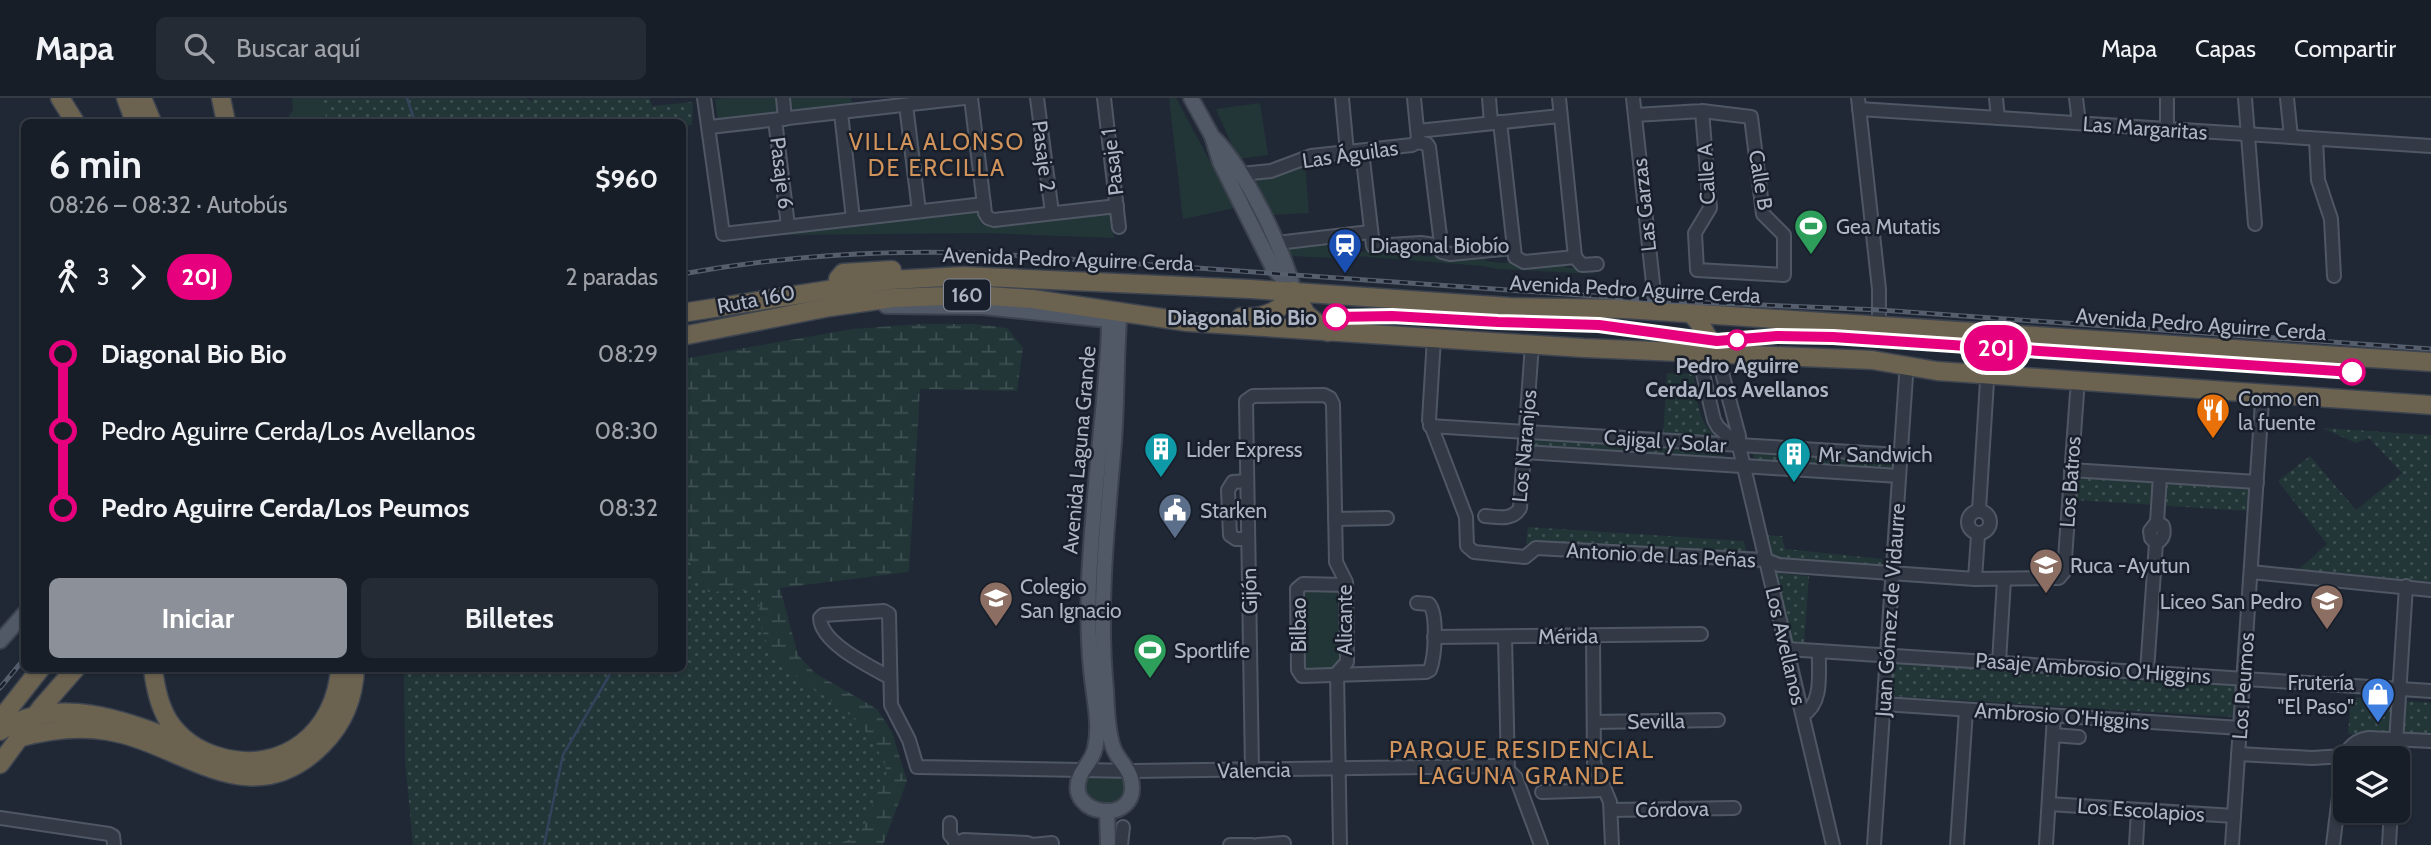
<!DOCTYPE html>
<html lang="es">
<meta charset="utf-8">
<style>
:root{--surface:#181e28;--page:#252b34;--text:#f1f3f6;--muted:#9fa2a8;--line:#363c45;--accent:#8c9099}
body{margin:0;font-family:Cabin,sans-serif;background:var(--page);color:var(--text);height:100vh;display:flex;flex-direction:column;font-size:26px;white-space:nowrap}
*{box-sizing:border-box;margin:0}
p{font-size:23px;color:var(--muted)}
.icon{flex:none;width:38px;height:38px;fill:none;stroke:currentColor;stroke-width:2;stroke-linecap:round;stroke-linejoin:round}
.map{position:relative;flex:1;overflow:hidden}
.panel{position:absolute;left:21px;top:21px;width:665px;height:553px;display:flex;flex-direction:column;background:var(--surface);border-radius:10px;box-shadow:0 2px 5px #0004,0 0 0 2px var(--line)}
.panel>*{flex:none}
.badge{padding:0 14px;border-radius:23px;font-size:24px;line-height:46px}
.fabs{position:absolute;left:2333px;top:648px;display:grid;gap:14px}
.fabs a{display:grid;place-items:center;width:77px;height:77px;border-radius:10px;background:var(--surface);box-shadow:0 2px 5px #0004,0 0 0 2px var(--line);font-size:35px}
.map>.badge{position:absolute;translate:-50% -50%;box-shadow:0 0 0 4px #fff}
.legs{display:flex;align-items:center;gap:10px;height:77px;padding:0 28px;font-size:23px}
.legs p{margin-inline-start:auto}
.overview{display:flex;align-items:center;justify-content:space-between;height:119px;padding:0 28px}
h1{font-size:38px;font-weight:700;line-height:52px}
.button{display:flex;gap:14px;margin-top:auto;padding:14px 28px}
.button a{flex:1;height:80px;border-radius:10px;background:var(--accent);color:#fff;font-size:28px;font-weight:700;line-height:80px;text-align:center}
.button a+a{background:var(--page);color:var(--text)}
ul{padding:0 28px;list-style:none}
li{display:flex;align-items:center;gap:24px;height:77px;font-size:26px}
li i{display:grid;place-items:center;width:10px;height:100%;margin:0 9px;background:currentColor}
li i::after{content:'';width:18px;height:18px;margin:-9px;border:5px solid;border-radius:50%;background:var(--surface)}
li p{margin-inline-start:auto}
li:first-child i{background:linear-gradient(#0000 50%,currentColor 0)}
li:last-child i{background:linear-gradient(currentColor 50%,#0000 0)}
header{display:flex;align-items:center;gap:42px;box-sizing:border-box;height:98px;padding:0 35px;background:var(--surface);border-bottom:2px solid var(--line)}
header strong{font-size:33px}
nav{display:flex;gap:38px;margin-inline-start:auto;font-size:24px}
.search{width:490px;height:63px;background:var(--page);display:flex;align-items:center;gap:18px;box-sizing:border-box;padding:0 24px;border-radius:10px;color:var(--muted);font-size:26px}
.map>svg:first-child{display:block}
</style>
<header>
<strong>Mapa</strong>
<div class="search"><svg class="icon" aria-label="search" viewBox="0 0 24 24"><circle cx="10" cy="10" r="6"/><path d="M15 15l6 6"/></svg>Buscar aquí</div>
<nav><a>Mapa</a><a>Capas</a><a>Compartir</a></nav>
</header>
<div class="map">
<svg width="2431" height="747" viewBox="0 0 2431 747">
<defs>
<pattern id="wetland-marsh" width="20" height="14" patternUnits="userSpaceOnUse" patternTransform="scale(1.75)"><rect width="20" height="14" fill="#223537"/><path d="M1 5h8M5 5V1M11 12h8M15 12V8" fill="none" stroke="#3f5052"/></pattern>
<pattern id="park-dots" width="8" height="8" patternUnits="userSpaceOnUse" patternTransform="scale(1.75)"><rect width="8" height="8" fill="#223537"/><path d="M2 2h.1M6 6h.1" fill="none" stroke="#3f5052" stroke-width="1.8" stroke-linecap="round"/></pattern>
</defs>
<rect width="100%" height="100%" fill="#202835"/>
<g fill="#223537">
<polygon points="292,0 379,0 386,24 285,24 293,12"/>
<polygon points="724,0 776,0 778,16 718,23 715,1"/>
<polygon points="788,0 851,0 852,6 789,14"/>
<polygon points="1169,0 1176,0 1235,110 1183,121"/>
<polygon points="1260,5 1268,57 1238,61 1216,11"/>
<polygon points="1305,65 1309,115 1273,117 1256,82 1279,78"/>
<polygon points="979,110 981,127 1111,112 1114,140 984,135 785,137 785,133"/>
<path d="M1350 139 1351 145 1362 154 1411 149C1416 158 1422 159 1432 158V155L1477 151 1484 153 1486 163 1503 165 1559 159 1567 170 1593 168 1594 176 1498 171 1483 168 1356 158 1355 161 1290 158 1285 147Z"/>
<polygon points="1304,489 1337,492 1339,561 1331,574 1302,574 1300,497"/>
<path d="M1124 679 1125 695 1114 706C1095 706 1079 702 1086 680Z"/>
</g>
<polygon fill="url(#wetland-marsh)" points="921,226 975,226 1007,230 1023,250 1017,293 920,291 909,474 780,490 798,557 815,575 877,611 892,634 907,683 883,747 435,747 682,570 683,261 852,231"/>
<g fill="url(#park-dots)">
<polygon points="322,0 527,0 532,4 533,0 650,0 652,8 693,4 692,27 683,28 682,24 327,24"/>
<path d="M1667 275 1694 276C1696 298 1698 329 1720 340L1663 337Z"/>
<polygon points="2322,330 2431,337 2431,484 2299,471 2327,446 2278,383 2310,358 2356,412 2402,375 2369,340 2356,345"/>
<polygon points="1528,339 1722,351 1724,362 1527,351"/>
<polygon points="1751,352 1895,362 1894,374 1756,365"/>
<polygon points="2077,377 2250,388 2248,413 2075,402"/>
<polygon points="1528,429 1744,443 1747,457 1526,446"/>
<polygon points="1764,437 1782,438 1785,451 1883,461 1881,479 1770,473"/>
<path d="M683 454 708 494 760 492C752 570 805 577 852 619 869 634 880 653 887 674L859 738 843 744 818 747H413L405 661 404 571 682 570Z"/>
<polygon points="1773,475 1809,478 1804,547 1789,546"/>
<polygon points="1892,564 2235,583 2233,619 1891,598"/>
<polygon points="2351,599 2431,605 2431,641 2348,636"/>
</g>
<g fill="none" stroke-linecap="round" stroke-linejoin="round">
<g stroke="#33435c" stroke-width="2.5">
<polyline points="407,0 415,24"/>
<polyline points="544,747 563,657 609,578 611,570"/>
</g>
<g stroke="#505764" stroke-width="16">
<g id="minor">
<polyline points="704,0 723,136 984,106"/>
<polyline points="783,0 785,21"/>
<polyline points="971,0 985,115 988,120 994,122 1117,108"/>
<polyline points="1037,0 1052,115"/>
<polyline points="1104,0 1119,129"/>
<polyline points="1342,0 1347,54"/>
<polyline points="1414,0 1418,41"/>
<polyline points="1489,0 1491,25"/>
<polyline points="1559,0 1575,159"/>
<polyline points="1633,0 1656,213"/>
<polyline points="1858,0 1879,191 1879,228"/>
<polyline points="1996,0 1998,20"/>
<polyline points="2076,0 2079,25"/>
<polyline points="2167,0 2167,31"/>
<polyline points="2245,0 2255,126"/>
<polyline points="2287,0 2291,39"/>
<polyline points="906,7 919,113"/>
<polyline points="1859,11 2431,48"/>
<polyline points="841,15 853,121"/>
<polyline points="1635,17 1702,13 1751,19 1763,116 1784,137 1784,177 1697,172 1695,135 1710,110 1702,13"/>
<polyline points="775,22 788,128"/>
<polyline points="1500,24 1515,159 1524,164 1575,159 1582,167 1597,166"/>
<polyline points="710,29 964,0"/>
<polyline points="1418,33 1560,18"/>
<polyline points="2316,41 2318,82 2331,121 2334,178"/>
<polyline points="1417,44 1427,46 1429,49 1442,154 1450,156 1513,150"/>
<polyline points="1362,53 1373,148 1421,145 1441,148"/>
<polyline points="1241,76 1271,73 1311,58 1412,47 1417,44"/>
<polyline points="1277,145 1370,134"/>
<polyline points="1434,240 1429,322 1466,419 1467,448 1474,454 1525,459 1536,450 1745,461 1766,462 1779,467 1975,481 2059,480 2064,474 2077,295"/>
<polyline points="1698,255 1714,322 1718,329 1739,348"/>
<polyline points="1717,256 1739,338 1739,348 1833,747"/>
<polyline points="1430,328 1900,357"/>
<polyline points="1524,354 1899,378"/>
<polyline points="2071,372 2257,384"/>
<polyline points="1247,383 1233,384 1228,392 1230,437 1236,441 1248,441"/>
<polyline points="1979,412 1987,283"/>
<circle cx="1979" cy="424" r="11"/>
<path d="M1485 418C1498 419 1512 423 1520 410L1532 247"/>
<polyline points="1335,421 1387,420"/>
<path d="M2156 445C2163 442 2165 436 2163 428L2157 424"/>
<polyline points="2251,474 2431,492"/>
<polyline points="1975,481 1978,437"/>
<path d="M1346 487 1303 486 1297 491 1298 572 1302 578 1426 574 1430 572C1435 559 1438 516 1429 506L1417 505"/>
<polyline points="1593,538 1594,665 1610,704 1612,747"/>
<polyline points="1434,539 1701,536"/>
<polyline points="1505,539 1508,672"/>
<polyline points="1787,551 2431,593"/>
<polyline points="1999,564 2004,482"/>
<polyline points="2147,573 2156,445 2151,440 2150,433 2157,424 2160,378"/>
<path d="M889 579C869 568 821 545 820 520L823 517 884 513 889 516 891 607 909 642 917 669 1134 673 1498 668 1508 672 1516 680 1541 747"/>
<polyline points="1884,606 2240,630"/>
<path d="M1803 617C1824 604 1818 575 1819 553"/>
<polyline points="1594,624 1718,622"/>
<polyline points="2053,637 2079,639"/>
<polyline points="2238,656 2312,660 2344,658"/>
<polyline points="2395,660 2406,488"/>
<polyline points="1252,672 1246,303 1253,298 1324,297 1330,300 1333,306 1336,464 1346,484 1347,564 1337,575 1340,747"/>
<polyline points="1542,694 1605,692"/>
<polyline points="2049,706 2234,718"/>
<polyline points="1611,712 1734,710"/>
<polyline points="0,720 109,736 113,738 114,747"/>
<polyline points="950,725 950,737 957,745"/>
<polyline points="955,747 964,742 1027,745 1032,747 1052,745"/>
<polyline points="1121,747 1123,729"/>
<polyline points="1230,747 1252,747"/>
<polyline points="1258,747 1284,745"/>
<polyline points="1874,747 1906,278"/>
<polyline points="1957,747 1966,612"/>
<polyline points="2046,747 2054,618"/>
<polyline points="2136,747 2138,712"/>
<polyline points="2232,747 2262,304"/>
<path d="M2333 747 2344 658C2350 648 2356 642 2369 640L2431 643"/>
<polyline points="2389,747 2391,712"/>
</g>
</g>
<g stroke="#3c434f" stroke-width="18">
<g id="major">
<polyline points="1191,0 1212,38 1220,64 1273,170 1294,193"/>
<path d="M1215 41C1245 72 1282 148 1293 190"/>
<polyline points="886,208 983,209 1117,223"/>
<path d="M1109 224C1109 250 1106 276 1104 303 1098 362 1092 422 1089 482 1088 512 1088 542 1091 571 1093 596 1101 626 1095 650 1093 661 1085 668 1080 678 1063 719 1142 729 1131 681 1129 670 1117 661 1113 649 1107 632 1107 611 1106 592 1098 509 1107 427 1114 344 1117 304 1116 264 1119 223"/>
<polyline points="0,543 24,516"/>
<polyline points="1107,714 1108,747"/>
</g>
</g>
<g stroke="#3d4450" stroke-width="21">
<g id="highway">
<polyline points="60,0 75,24"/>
<polyline points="126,0 135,24"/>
<polyline points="142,0 152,24"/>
<polyline points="221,0 226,24"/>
<polyline points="1294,193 1306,216 1328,234"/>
<polyline points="838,198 838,181 843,175 892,172"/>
<polyline points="682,215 891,182 963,178 1250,191 1510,209 1625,211 2431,264"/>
<polyline points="1691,215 1701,227 1717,256"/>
<path d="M1241 219C1263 221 1283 213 1294 193"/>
<polyline points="682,238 830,209 893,200 975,197 1032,201 1188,224 1584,250 1872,262 1937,273 2431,307"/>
<path d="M153 570C155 588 159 607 168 622 180 641 199 653 220 659 283 677 336 634 340 570"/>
<polyline points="0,622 41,570"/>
<path d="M0 633C56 596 127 622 184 646"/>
<path d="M18 640C47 632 78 628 108 633 183 645 249 720 322 647 343 626 354 600 355 570"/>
<polyline points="0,666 41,610 76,570"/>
</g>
</g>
<use href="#minor" stroke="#333a46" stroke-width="12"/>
<use href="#major" stroke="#515966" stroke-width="14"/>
<use href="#highway" stroke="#6b6250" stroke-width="18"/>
<g stroke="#555e6d" stroke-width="5">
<g id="rail">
<path d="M682 176C787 157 891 151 997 156L1666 203 1880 212 2431 251"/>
<polyline points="0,590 24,561"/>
</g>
</g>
<use href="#rail" stroke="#191f2a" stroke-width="2.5" stroke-dasharray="8" stroke-linecap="butt"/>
</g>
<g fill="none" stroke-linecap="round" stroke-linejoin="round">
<g stroke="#fff" stroke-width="16">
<polyline id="line-1" points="1336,219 1392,218 1498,224 1599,227 1717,243 1777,238 1833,239 2352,274"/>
</g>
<use href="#line-1" stroke="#e6007e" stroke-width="10"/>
</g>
<defs>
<g id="stadium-pin" transform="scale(1.75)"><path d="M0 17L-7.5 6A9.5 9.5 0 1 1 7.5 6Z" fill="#2e9e5b" stroke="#191f2a"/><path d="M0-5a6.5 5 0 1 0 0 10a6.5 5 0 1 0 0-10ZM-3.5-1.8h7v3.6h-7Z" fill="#fff"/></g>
<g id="station-pin" transform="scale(1.75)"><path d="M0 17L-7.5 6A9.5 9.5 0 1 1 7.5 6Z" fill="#1a4fb4" stroke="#191f2a"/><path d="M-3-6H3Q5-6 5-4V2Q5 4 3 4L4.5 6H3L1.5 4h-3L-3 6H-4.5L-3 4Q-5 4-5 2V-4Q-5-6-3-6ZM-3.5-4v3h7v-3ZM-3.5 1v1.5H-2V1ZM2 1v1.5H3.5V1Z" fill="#fff"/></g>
<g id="restaurant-pin" transform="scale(1.75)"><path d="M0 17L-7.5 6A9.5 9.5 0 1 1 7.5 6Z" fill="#e8710a" stroke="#191f2a"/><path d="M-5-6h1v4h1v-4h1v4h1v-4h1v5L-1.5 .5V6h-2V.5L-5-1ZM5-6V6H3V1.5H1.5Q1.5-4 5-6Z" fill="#fff"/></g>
<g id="building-pin" transform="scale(1.75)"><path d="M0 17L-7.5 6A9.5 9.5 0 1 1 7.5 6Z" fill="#0f9aa8" stroke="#191f2a"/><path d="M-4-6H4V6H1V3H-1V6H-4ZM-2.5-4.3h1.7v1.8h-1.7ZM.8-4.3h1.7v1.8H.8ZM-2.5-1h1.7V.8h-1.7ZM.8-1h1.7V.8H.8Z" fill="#fff"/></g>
<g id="civic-pin" transform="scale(1.75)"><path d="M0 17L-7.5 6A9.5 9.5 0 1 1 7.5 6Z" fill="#5c6f8a" stroke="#191f2a"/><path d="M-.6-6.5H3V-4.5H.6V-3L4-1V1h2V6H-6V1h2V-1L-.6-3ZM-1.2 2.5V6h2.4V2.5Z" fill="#fff"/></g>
<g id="school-pin" transform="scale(1.75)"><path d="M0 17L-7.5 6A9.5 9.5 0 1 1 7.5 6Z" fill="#8d6e63" stroke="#191f2a"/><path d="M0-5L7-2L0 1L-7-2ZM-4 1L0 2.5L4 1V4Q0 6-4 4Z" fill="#fff"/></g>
<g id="shop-pin" transform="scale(1.75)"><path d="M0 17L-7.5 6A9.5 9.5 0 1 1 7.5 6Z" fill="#3f7fe0" stroke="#191f2a"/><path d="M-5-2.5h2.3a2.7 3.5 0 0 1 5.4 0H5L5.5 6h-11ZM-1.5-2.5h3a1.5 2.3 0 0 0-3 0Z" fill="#fff"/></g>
</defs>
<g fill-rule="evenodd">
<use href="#stadium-pin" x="1811" y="128"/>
<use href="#station-pin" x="1345" y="147"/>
<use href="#restaurant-pin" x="2213" y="312"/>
<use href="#building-pin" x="1161" y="351"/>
<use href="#building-pin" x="1794" y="356"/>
<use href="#civic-pin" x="1175" y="412"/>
<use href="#school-pin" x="2046" y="467"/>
<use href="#school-pin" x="996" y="500"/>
<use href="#school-pin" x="2327" y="503"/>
<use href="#stadium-pin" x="1150" y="552"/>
<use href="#shop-pin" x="2378" y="596"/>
</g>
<g fill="#fff" stroke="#e6007e" stroke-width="3.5">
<circle cx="1336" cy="219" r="12"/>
<circle cx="1737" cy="242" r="9"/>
<circle cx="2352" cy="274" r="12"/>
</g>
<g text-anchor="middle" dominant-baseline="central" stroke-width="5" stroke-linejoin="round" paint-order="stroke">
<rect fill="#191f2a" stroke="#818795" stroke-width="2" x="944" y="181.5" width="46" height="31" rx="5"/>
<g font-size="19" font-weight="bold" fill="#adb4c3">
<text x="967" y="197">160</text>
</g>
<g font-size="21" fill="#adb4c3" stroke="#191f2a">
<text transform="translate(2145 30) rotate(4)">Las Margaritas</text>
<text transform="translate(1350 56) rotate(-8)">Las Águilas</text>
<text transform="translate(1044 58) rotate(83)">Pasaje 2</text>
<text transform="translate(1112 64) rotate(-97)">Pasaje 1</text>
<text transform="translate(782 75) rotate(83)">Pasaje 6</text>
<text transform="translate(1706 76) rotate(-93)">Calle A</text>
<text transform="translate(1761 82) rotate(81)">Calle B</text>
<text transform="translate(1644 107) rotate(-96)">Las Garzas</text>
<text transform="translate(1068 161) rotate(2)">Avenida Pedro Aguirre Cerda</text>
<text transform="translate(1635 191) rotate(3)">Avenida Pedro Aguirre Cerda</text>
<text transform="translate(756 201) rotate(-11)">Ruta 160</text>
<text transform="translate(2201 226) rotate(4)">Avenida Pedro Aguirre Cerda</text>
<text transform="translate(1665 343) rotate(4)">Cajigal y Solar</text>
<text transform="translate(1524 348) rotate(-85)">Los Naranjos</text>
<text transform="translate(1079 352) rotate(-85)">Avenida Laguna Grande</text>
<text transform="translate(2070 384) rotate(-86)">Los Batros</text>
<text transform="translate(1661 457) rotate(3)">Antonio de Las Peñas</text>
<text transform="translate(1249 493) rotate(-91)">Gijón</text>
<text transform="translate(1890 512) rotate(-86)">Juan Gómez de Vidaurre</text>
<text transform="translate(1344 522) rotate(-90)">Alicante</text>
<text transform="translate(1298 527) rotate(-90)">Bilbao</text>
<text transform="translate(1568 538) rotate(-1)">Mérida</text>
<text transform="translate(1786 548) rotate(77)">Los Avellanos</text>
<text transform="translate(2093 570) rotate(4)">Pasaje Ambrosio O'Higgins</text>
<text transform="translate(2243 588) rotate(-86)">Los Peumos</text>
<text transform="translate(2062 618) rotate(4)">Ambrosio O'Higgins</text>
<text transform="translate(1656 623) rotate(-1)">Sevilla</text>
<text transform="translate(1254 672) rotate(-1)">Valencia</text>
<text transform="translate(1672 711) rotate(-1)">Córdova</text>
<text transform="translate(2141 712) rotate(4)">Los Escolapios</text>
</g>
<g font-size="21" fill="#adb4c3" stroke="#191f2a" text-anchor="start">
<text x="1836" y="128">Gea Mutatis</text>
<text x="1370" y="147">Diagonal Biobío</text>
<text x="2238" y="300">Como en<tspan x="2238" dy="24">la fuente</tspan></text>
<text x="1186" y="351">Lider Express</text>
<text x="1818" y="356">Mr Sandwich</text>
<text x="1200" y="412">Starken</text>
<text x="2070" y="467">Ruca -Ayutun</text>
<text x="1020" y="488">Colegio<tspan x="1020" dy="24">San Ignacio</tspan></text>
<text x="2302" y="503" text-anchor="end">Liceo San Pedro</text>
<text x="1174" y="552">Sportlife</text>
<text x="2354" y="584" text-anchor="end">Frutería<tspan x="2354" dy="24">"El Paso"</tspan></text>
</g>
<g font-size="21" font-weight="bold" fill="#adb4c3" stroke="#191f2a" text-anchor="end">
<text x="1317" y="219">Diagonal Bio Bio</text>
<text x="1737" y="267" text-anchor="middle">Pedro Aguirre<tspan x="1737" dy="24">Cerda/Los Avellanos</tspan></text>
</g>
<g font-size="23" letter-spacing="2" fill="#cf935b" stroke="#191f2a">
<text x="937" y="44">VILLA ALONSO<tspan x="937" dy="26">DE ERCILLA</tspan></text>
<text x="1522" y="652">PARQUE RESIDENCIAL<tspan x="1522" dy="26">LAGUNA GRANDE</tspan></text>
</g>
</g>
</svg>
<div class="fabs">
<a><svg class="icon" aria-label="layers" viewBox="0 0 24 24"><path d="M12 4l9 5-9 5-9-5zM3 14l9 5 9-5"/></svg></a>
</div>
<b class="badge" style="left:1996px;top:250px;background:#e6007e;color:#fff">20J</b>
<section class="panel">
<div class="overview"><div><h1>6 min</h1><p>08:26 – 08:32 · Autobús</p></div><b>$960</b></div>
<div class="legs"><svg class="icon" aria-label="walk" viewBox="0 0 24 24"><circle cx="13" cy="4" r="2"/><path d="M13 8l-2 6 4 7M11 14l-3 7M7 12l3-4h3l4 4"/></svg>3<svg class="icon" aria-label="forward" viewBox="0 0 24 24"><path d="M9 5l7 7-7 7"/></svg><b class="badge" style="background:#e6007e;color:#fff">20J</b><p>2 paradas</p></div>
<ul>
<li><i style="color:#e6007e"></i><b>Diagonal Bio Bio</b><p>08:29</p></li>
<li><i style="color:#e6007e"></i><span>Pedro Aguirre Cerda/Los Avellanos</span><p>08:30</p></li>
<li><i style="color:#e6007e"></i><b>Pedro Aguirre Cerda/Los Peumos</b><p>08:32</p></li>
</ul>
<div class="button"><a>Iniciar</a><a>Billetes</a></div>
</section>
</div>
